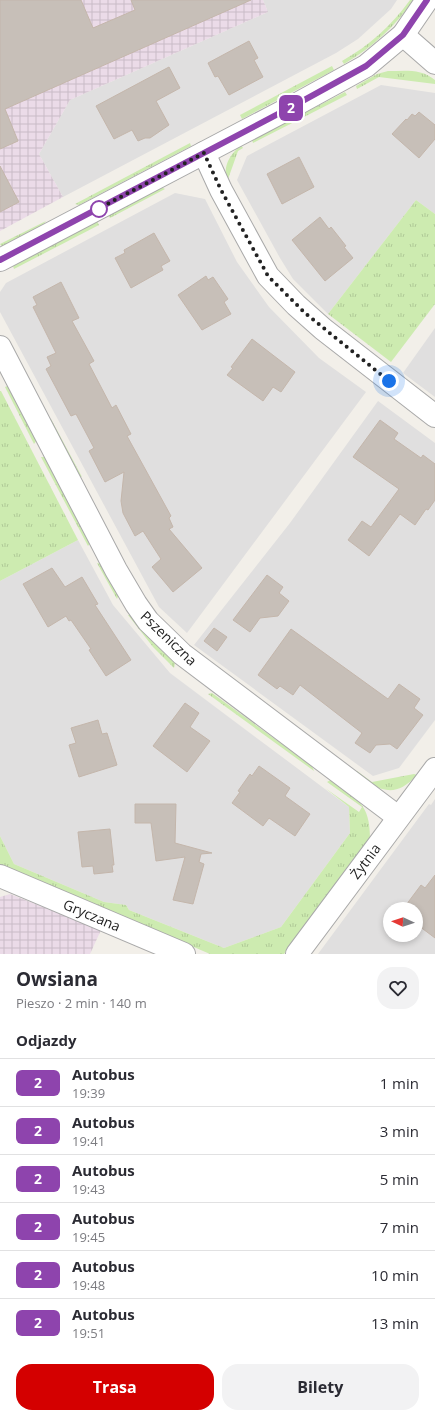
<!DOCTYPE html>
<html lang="pl">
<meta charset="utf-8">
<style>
:root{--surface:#fff;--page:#f2f2f3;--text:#2b2b33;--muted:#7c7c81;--line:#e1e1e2;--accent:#d40000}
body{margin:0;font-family:"Open Sans",sans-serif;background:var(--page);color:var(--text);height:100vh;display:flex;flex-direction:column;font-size:15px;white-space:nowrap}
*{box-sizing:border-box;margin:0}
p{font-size:13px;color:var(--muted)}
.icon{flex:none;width:22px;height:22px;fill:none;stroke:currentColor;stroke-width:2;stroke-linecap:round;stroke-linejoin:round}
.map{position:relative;height:954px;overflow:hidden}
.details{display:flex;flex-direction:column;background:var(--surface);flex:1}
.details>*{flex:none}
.badge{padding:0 8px;border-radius:6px;font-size:14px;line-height:26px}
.needle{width:26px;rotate:273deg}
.controls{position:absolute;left:383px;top:902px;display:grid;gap:8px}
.controls a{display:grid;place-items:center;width:40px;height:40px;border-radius:50%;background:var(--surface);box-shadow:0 2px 6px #0003;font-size:20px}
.you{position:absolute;width:20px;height:20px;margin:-10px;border:3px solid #fff;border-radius:50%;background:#1a73e8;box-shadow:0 0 0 6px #1a73e833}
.map>.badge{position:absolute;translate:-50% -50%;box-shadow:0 0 0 2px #fff}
h2{padding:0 16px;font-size:15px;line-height:36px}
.round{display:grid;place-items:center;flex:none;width:42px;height:42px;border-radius:16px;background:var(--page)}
.head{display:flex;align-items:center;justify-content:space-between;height:68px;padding:0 16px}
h1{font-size:19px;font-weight:700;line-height:30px}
.button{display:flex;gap:8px;margin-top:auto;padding:8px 16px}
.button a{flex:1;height:46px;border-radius:16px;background:var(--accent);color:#fff;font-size:16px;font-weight:700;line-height:46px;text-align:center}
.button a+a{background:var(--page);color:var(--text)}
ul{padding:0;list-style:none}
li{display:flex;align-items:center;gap:12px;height:48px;padding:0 16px;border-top:1px solid var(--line)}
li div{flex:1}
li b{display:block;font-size:15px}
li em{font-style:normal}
li .badge{min-width:44px;font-weight:700;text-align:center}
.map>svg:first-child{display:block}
</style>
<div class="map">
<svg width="435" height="954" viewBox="0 0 435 954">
<defs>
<pattern id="industrial-grid" width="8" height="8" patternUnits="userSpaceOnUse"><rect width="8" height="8" fill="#ebdbe8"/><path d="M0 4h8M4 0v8" fill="none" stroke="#c9bcc7"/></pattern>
<pattern id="grass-tufts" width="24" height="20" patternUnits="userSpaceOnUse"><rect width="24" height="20" fill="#cdebb0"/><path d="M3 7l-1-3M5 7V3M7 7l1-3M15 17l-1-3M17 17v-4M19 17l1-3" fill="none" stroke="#b0c997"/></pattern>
</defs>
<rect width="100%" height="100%" fill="#f2efe9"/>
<g fill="#e0dfdf" fill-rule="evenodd">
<polygon points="263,0 397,0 391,9 358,39 336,53 63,197 39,154 70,100 268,12"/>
<polygon points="381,85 435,93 435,214 416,200 328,314 293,279 280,258 237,180 247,156"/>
<polygon points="175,193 205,199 237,262 269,307 319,358 366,392 187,633 159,607 0,312 0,292 6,283"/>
<polygon points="435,328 435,397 403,373"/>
<polygon points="378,401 435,443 435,720 399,768 373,776 194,645 290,523"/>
<polygon points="78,540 113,605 170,673 349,807 350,833 281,927 224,948 129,910 126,905 104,902 14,864 0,836 0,581"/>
<path d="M435 799V954H318L429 804 431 805ZM390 909H416V935H390Z"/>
</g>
<g fill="url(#industrial-grid)">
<polygon points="0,0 263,0 268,12 70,100 39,154 63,197 0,231"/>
<polygon points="10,894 101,930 90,954 0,954 0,897"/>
</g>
<g fill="url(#grass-tufts)">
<path d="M410 0H414C394 27 373 47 344 64L342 61C370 45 391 26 410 0Z"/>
<polygon points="332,66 334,70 242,119 240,115"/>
<path d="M388 71C404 71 421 68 435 80V84L379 77 357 89 356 86 377 74Z"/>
<polygon points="345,92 347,95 253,143 252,140"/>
<polygon points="190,143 191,146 79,205 75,204"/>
<path d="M241 145 243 148 238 151 227 182C223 165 229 156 241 145Z"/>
<polygon points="161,187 165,189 110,218 108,215"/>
<polygon points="416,200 435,214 435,304 391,362 328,314"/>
<polygon points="46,221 41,227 2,247 0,244"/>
<polygon points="97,221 99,225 14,269 13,266"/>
<polygon points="8,386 37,440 34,444 5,387"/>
<polygon points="0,391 1,391 78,540 0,581"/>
<polygon points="51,419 82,477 76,474 49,423"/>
<polygon points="41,457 45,457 91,542 88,546"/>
<polygon points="97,563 102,564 119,594 117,599"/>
<polygon points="133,614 156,645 175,663 174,668 153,647 128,615"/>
<polygon points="212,693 312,766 314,771 208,694"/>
<path d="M357 771 372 782 414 774 417 775C394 800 379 790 356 774Z"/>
<path d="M332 779C357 800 370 803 370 838L284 954H210L122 916 14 873 0 864V836L14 864 104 902 126 905 129 910 224 948 281 927 350 833 349 807 325 788 359 812 362 807 327 782Z"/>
</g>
<g fill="#c7bfb8" stroke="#c4b6ab">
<polygon points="0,0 81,0 93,28 135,10 131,0 251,0 5,109 18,141 0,149"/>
<polygon points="249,41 258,58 254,60 263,77 229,95 218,76 215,77 208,63"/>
<polygon points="169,67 180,88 156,101 169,125 150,138 145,138 138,141 132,130 114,139 96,106"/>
<polygon points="419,112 435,125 435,139 419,158 392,134 406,119 407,120 412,114 415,116"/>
<polygon points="299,157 314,187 282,204 267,174"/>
<polygon points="0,166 19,202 0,212"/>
<polygon points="320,217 329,229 331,227 346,246 344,247 353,258 325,281 292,240"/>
<polygon points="154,233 170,261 161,266 163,270 131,288 115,258 125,253 124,250"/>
<polygon points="206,276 208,280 213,277 228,299 224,302 231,314 202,330 178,295"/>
<polygon points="61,282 79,318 72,321 94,361 89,364 112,408 116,405 131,434 127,436 171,516 169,518 173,527 169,529 202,568 173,592 152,567 161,559 143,531 135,536 123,513 121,501 124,472 105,482 89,451 94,448 76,414 71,416 46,369 51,366 47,357 56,353 33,307 37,305 33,297"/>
<polygon points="252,339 295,372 281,392 273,387 263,401 227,375 233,368 231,367"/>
<polygon points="380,420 398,433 394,439 421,458 423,455 435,464 435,500 428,510 426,509 415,525 400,514 369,556 348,540 362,521 371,527 399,489 353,457"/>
<polygon points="52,568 65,587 82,577 98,604 95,605 131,660 106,676 89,650 91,649 71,620 69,621 66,616 48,627 23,584"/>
<polygon points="267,575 283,587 279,593 289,601 278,616 260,618 250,632 233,620"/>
<polygon points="214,628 227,637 217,651 204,641"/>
<polygon points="291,629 388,699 399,684 420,699 414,708 423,715 397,749 390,744 376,745 370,753 355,743 362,733 300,685 293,695 280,686 277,689 258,675"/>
<polygon points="185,703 199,713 190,727 210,741 187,772 153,746"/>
<polygon points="98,720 102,734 107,733 117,765 79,777 69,745 76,743 71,728"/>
<polygon points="259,766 290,788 285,796 310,814 295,836 269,818 263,826 232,803 240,792 238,791 250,774 252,776"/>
<polygon points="135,804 176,804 175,843 212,853 201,854 199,862 204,864 193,904 173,900 185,857 156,861 151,823 135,823"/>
<polygon points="110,829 114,865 112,865 113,872 94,874 93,866 82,867 78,832"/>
<polygon points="435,875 435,938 419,926 416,930 416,909 403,909 421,885 425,888"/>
</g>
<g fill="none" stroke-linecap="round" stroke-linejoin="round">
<g stroke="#a9a9a9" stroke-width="24">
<g id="minor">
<polyline points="403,35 435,63"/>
<polyline points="204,153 221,190 268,276 296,305 323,329 435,416"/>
<polyline points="0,347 116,570 136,604 148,621 182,654 398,817"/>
<polyline points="0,876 184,954"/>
<polyline points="297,954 435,769"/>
</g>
</g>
<g stroke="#a9a9a9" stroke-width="24">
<polyline id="tertiary" points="0,260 297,104 366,66 403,35 427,0"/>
</g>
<use href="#minor" stroke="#fff" stroke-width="22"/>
<use href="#tertiary" stroke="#fff" stroke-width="22"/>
</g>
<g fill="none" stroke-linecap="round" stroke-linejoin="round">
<g stroke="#fff" stroke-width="9">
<polyline id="line" points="0,260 297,104 366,66 403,35 427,0"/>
</g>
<use href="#line" stroke="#8e44ad" stroke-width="6"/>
<polyline stroke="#222" stroke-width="4" stroke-dasharray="0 7.2" points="99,209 94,211 204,153 221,190 268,276 305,313 389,381"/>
</g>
<circle fill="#fff" stroke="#8e44ad" stroke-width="2" cx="99" cy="209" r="8"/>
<g text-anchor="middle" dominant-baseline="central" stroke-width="3" stroke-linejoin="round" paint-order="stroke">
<g font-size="14" fill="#222" stroke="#fff">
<text transform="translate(169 638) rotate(44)">Pszeniczna</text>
<text transform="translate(365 861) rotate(-53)">Żytnia</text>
<text transform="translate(92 915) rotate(23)">Gryczana</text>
</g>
</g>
</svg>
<div class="controls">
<a><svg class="needle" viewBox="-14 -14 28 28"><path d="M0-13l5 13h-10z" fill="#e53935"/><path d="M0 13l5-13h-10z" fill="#7c7c81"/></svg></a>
</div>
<div class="you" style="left:389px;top:381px"></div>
<b class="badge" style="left:291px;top:108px;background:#8e44ad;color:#fff">2</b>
</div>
<section class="details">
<div class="head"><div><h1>Owsiana</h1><p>Pieszo · 2 min · 140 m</p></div><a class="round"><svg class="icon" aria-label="heart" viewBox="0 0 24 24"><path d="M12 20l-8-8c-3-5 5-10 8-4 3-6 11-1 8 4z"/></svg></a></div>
<h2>Odjazdy</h2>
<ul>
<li><span class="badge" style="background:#8e44ad;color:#fff">2</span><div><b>Autobus</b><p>19:39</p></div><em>1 min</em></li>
<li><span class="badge" style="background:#8e44ad;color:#fff">2</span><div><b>Autobus</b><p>19:41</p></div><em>3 min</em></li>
<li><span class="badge" style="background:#8e44ad;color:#fff">2</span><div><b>Autobus</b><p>19:43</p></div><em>5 min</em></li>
<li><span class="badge" style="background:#8e44ad;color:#fff">2</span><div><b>Autobus</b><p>19:45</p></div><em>7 min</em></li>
<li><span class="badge" style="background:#8e44ad;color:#fff">2</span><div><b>Autobus</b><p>19:48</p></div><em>10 min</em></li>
<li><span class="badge" style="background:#8e44ad;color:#fff">2</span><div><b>Autobus</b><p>19:51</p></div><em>13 min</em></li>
</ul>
<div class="button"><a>Trasa</a><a>Bilety</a></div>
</section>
